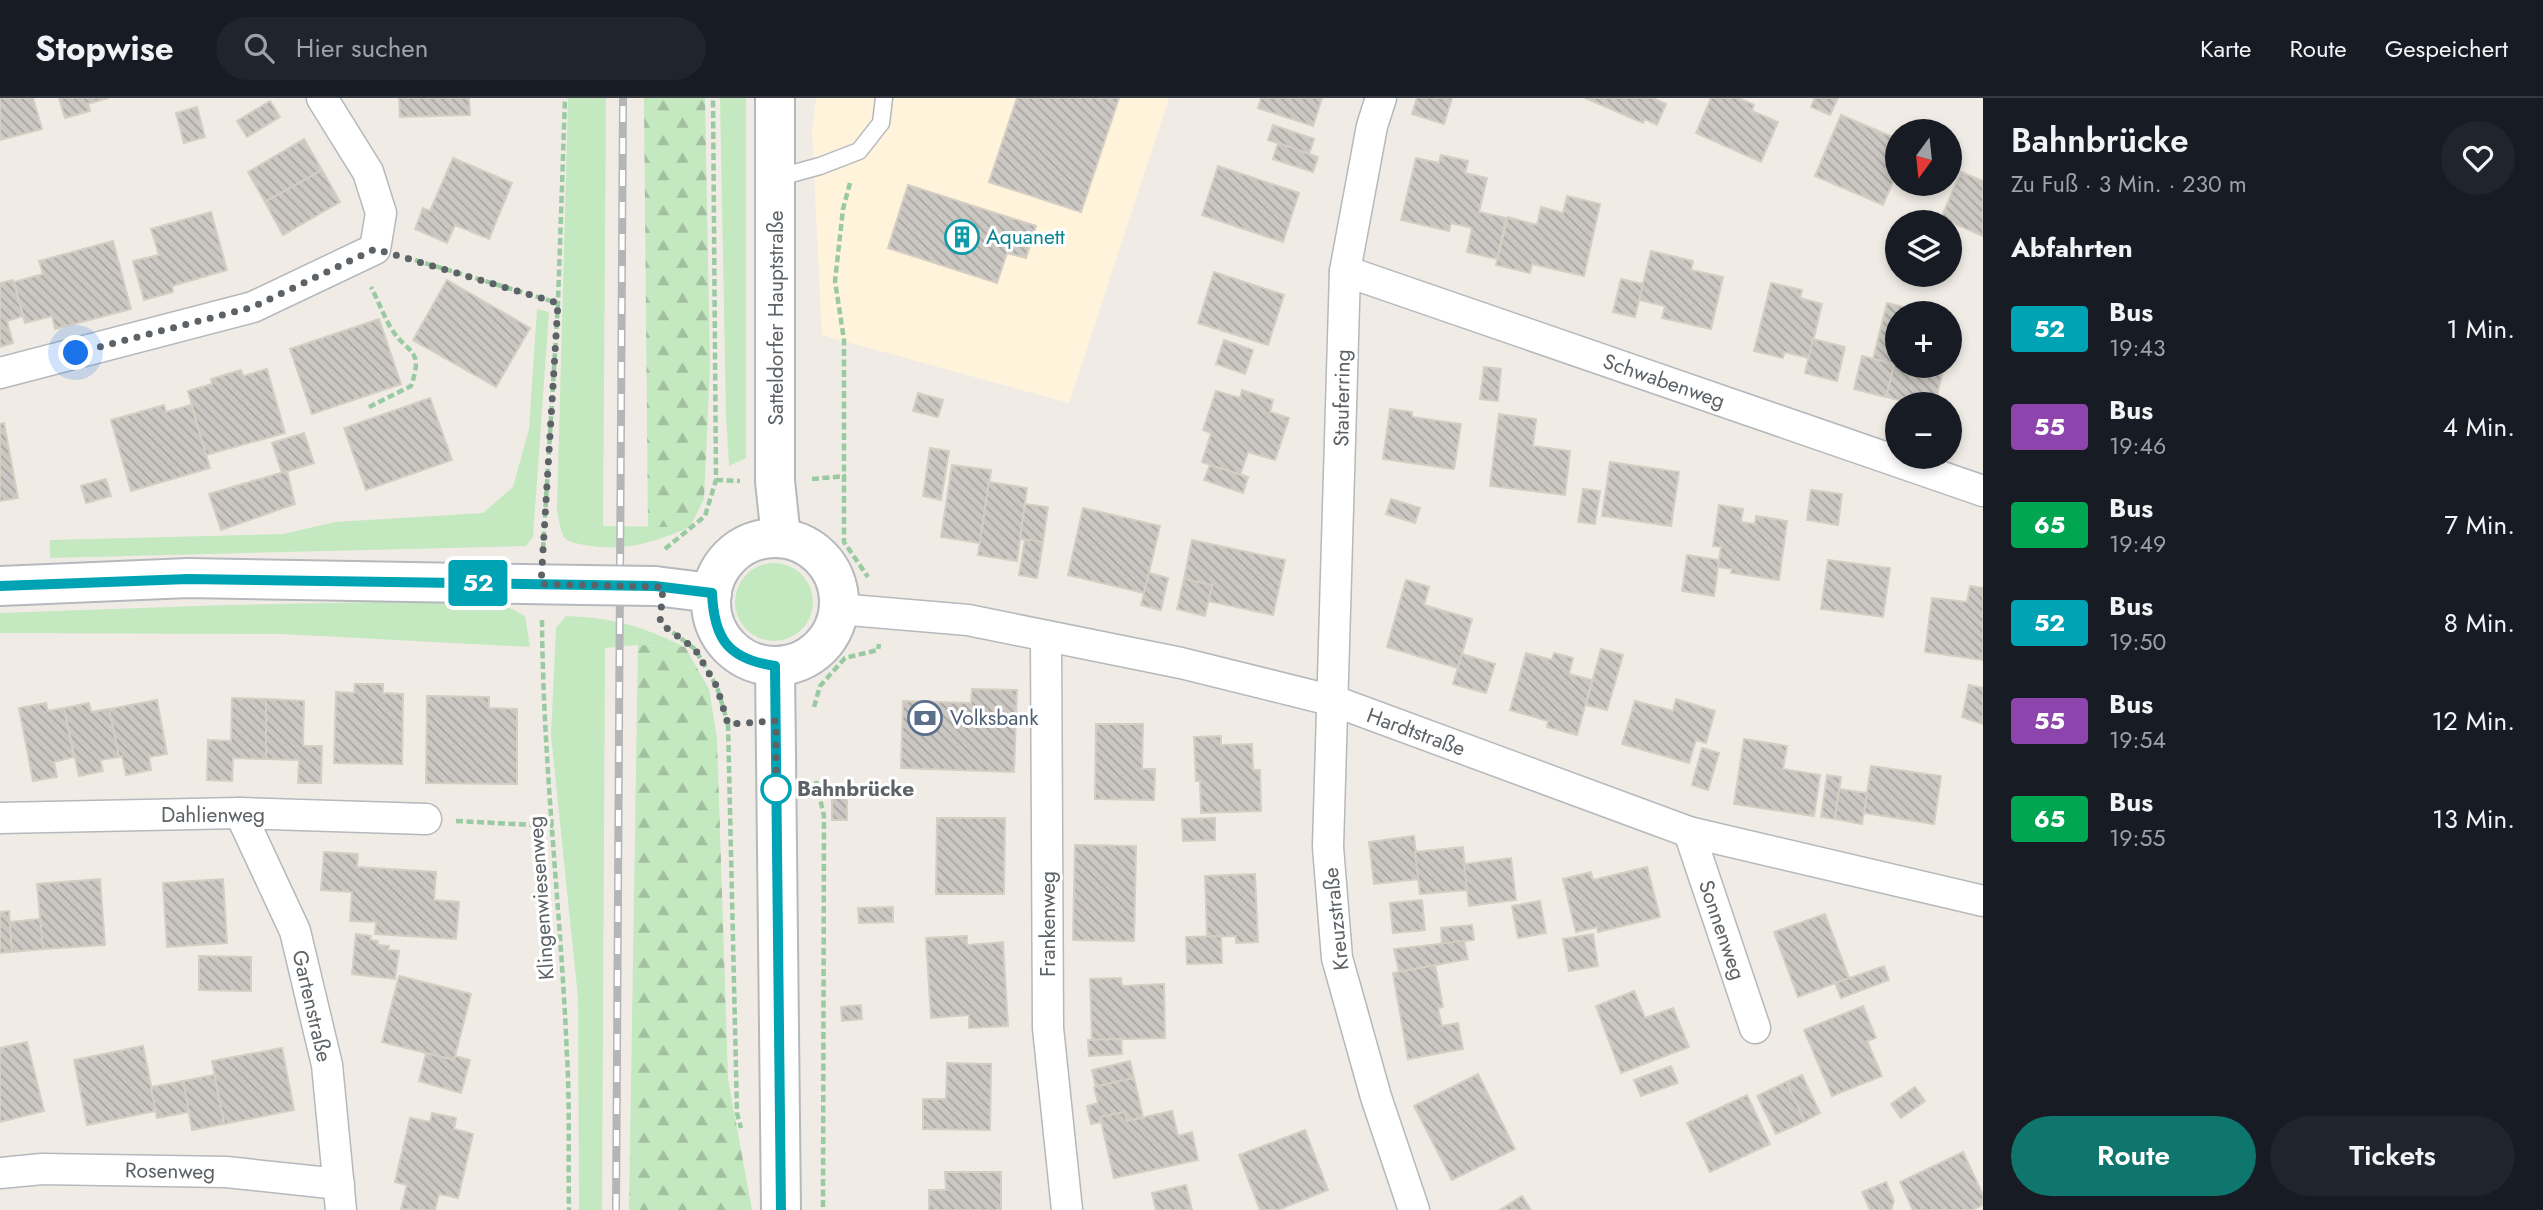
<!DOCTYPE html>
<html lang="de">
<meta charset="utf-8">
<style>
:root{--surface:#171b24;--page:#20242c;--text:#f1f3f6;--muted:#9ea1a6;--line:#363941;--accent:#0f766e}
body{margin:0;font-family:Jost,sans-serif;background:var(--page);color:var(--text);height:100vh;display:flex;flex-direction:column;font-size:26px;white-space:nowrap}
*{box-sizing:border-box;margin:0}
p{font-size:23px;color:var(--muted)}
.icon{flex:none;width:38px;height:38px;fill:none;stroke:currentColor;stroke-width:2;stroke-linecap:round;stroke-linejoin:round}
.map{position:relative;flex:1;overflow:hidden}
.panel{display:flex;flex-direction:column;background:var(--surface);width:560px}
.panel>*{flex:none}
.badge{padding:0 14px;border-radius:5px;font-size:24px;line-height:46px}
.needle{width:46px;rotate:195deg}
.tools{position:absolute;left:1885px;top:21px;display:grid;gap:14px}
.tools a{display:grid;place-items:center;width:77px;height:77px;border-radius:50%;background:var(--surface);box-shadow:0 4px 10px #0003;font-size:35px}
.you{position:absolute;width:35px;height:35px;margin:-18px;border:5px solid #fff;border-radius:50%;background:#1a73e8;box-shadow:0 0 0 10px #1a73e833}
.map>.badge{position:absolute;translate:-50% -50%;box-shadow:0 0 0 4px #fff}
h2{padding:0 28px;font-size:26px;line-height:63px}
.round{display:grid;place-items:center;flex:none;width:74px;height:74px;border-radius:37px;background:var(--page)}
.headline{display:flex;align-items:center;justify-content:space-between;height:119px;padding:0 28px}
h1{font-size:33px;font-weight:600;line-height:52px}
.cta{display:flex;gap:14px;margin-top:auto;padding:14px 28px}
.cta a{flex:1;height:80px;border-radius:42px;background:var(--accent);color:#fff;font-size:28px;font-weight:600;line-height:80px;text-align:center}
.cta a+a{background:var(--page);color:var(--text)}
ul{padding:0;list-style:none}
li{display:flex;align-items:center;gap:21px;height:98px;padding:0 28px}
li div{flex:1}
li b{display:block;font-size:26px}
li em{font-style:normal}
li .badge{min-width:77px;font-weight:700;text-align:center}
header{display:flex;align-items:center;gap:42px;box-sizing:border-box;height:98px;padding:0 35px;background:var(--surface);border-bottom:2px solid var(--line)}
header strong{font-size:33px}
nav{display:flex;gap:38px;margin-inline-start:auto;font-size:24px}
.search{width:490px;height:63px;background:var(--page);display:flex;align-items:center;gap:18px;box-sizing:border-box;padding:0 24px;border-radius:38px;color:var(--muted);font-size:26px}
main{display:flex;flex:1;min-height:0}
.map>svg:first-child{display:block}
</style>
<header>
<strong>Stopwise</strong>
<div class="search"><svg class="icon" aria-label="search" viewBox="0 0 24 24"><circle cx="10" cy="10" r="6"/><path d="M15 15l6 6"/></svg>Hier suchen</div>
<nav><a>Karte</a><a>Route</a><a>Gespeichert</a></nav>
</header>
<main>
<div class="map">
<svg width="1983" height="1112" viewBox="0 0 1983 1112">
<defs>
<pattern id="forest-firs" width="22" height="20" patternUnits="userSpaceOnUse" patternTransform="scale(1.75)"><rect width="22" height="20" fill="#c4e8c0"/><path d="M5 1l3.5 6h-7zM16 11l3.5 6h-7z" fill="#a2bfa0"/></pattern>
<pattern id="building-back-hatch" width="6" height="6" patternUnits="userSpaceOnUse" patternTransform="scale(1.75)"><rect width="6" height="6" fill="#cbc7c2"/><path d="M-1 5l2 2M0 0l6 6M5-1l2 2" fill="none" stroke="#a8a5a1"/></pattern>
</defs>
<rect width="100%" height="100%" fill="#f0ece5"/>
<polygon fill="#fff3db" points="816,0 1169,0 1069,305 822,237 812,32"/>
<g fill="#c4e8c0">
<path d="M568 0H606L603 428 690 429C653 445 624 454 584 447 577 445 568 445 564 439 560 433 559 421 557 413Z"/>
<polygon points="720,0 746,0 746,360 729,368 726,317"/>
<polygon points="537,211 549,214 533,439 526,448 50,460 50,442 283,436 335,424 483,415 513,389 529,331"/>
<circle cx="774" cy="504" r="39"/>
<polygon points="486,502 506,508 525,518 530,549 282,536 0,535 0,515 226,507"/>
<path d="M566 518C615 520 641 528 685 549L638 547 605 550 602 1112H579L578 900 551 637 556 530Z"/>
</g>
<g fill="url(#forest-firs)">
<polygon points="644,0 705,0 710,269 704,401 690,429 648,429"/>
<polygon points="638,547 685,549 709,591 717,640 728,981 752,1112 629,1112"/>
</g>
<g fill="url(#building-back-hatch)" stroke="#d5cec3" stroke-width="2">
<polygon points="0,0 33,0 42,31 0,42"/>
<polygon points="59,0 108,0 88,6 90,13 65,20"/>
<polygon points="399,0 469,0 470,17 400,19"/>
<polygon points="1017,0 1119,0 1081,114 989,84"/>
<polygon points="1261,0 1322,0 1313,28 1258,10"/>
<polygon points="1417,0 1452,0 1444,26 1412,16"/>
<polygon points="1585,0 1653,0 1666,6 1657,27 1645,21 1643,25"/>
<polygon points="1711,0 1739,0 1754,7 1752,13 1778,24 1761,64 1696,35"/>
<polygon points="1815,0 1838,0 1830,17 1811,9"/>
<polygon points="270,3 280,19 247,39 237,23"/>
<polygon points="197,9 205,39 184,45 176,15"/>
<polygon points="1841,17 1897,41 1897,75 1883,107 1815,78"/>
<polygon points="1273,27 1314,41 1309,56 1268,42"/>
<polygon points="304,41 322,72 265,104 248,74"/>
<polygon points="1278,45 1318,59 1313,74 1273,61"/>
<polygon points="1441,57 1468,63 1465,75 1487,80 1479,114 1506,120 1497,161 1467,154 1472,130 1451,125 1449,133 1401,122 1416,60 1439,65"/>
<polygon points="453,60 512,85 489,141 455,127 447,145 415,131 423,110 430,113"/>
<polygon points="1218,68 1299,95 1283,144 1202,117"/>
<polygon points="322,72 340,104 283,137 265,104"/>
<polygon points="1961,74 1983,83 1983,138 1941,120"/>
<polygon points="908,87 1036,128 1026,160 1007,155 997,185 888,150"/>
<polygon points="1567,98 1600,106 1584,178 1532,166 1530,175 1496,167 1508,119 1537,127 1541,109 1563,115"/>
<polygon points="211,114 227,172 172,188 173,194 144,202 133,163 159,157 151,131"/>
<polygon points="113,143 131,211 55,231 52,218 25,225 14,184 43,176 39,163"/>
<polygon points="1651,153 1693,163 1691,172 1723,179 1711,231 1662,220 1665,208 1639,202"/>
<polygon points="1214,174 1284,197 1268,247 1198,225"/>
<polygon points="1621,181 1643,186 1635,219 1613,214"/>
<polygon points="13,182 23,218 7,223 13,245 0,249 0,185"/>
<polygon points="447,182 530,230 496,289 413,242"/>
<polygon points="1771,185 1802,192 1800,200 1822,206 1809,260 1784,254 1783,260 1754,253"/>
<polygon points="1887,205 1916,212 1915,215 1897,215 1897,268 1944,268 1935,306 1916,306 1886,299 1894,266 1873,261"/>
<polygon points="379,221 401,286 312,316 290,251"/>
<polygon points="1813,241 1845,249 1837,283 1805,275"/>
<polygon points="1224,242 1253,252 1245,276 1216,266"/>
<polygon points="1862,258 1894,266 1886,299 1854,291"/>
<polygon points="1484,269 1501,271 1498,303 1480,301"/>
<polygon points="267,271 285,335 206,357 188,293 212,286 211,281 241,272 243,278"/>
<polygon points="1242,292 1273,302 1270,314 1289,320 1275,362 1248,354 1240,377 1202,364 1211,335 1203,332 1216,293 1240,300"/>
<polygon points="918,295 943,302 938,319 913,313"/>
<polygon points="430,300 452,362 366,392 344,330"/>
<polygon points="164,307 166,314 191,307 210,370 131,393 111,322"/>
<polygon points="1390,311 1412,314 1412,319 1461,326 1454,371 1383,361"/>
<polygon points="1499,316 1536,321 1533,348 1570,353 1565,397 1490,388"/>
<polygon points="4,325 18,400 0,403 0,326"/>
<polygon points="304,335 314,365 282,375 272,345"/>
<polygon points="930,350 949,353 941,402 923,398"/>
<polygon points="1610,364 1679,374 1671,428 1602,418"/>
<polygon points="952,367 991,372 980,445 941,439"/>
<polygon points="1210,367 1248,379 1243,395 1204,382"/>
<polygon points="287,373 295,406 221,432 209,396"/>
<polygon points="106,381 111,398 86,405 81,388"/>
<polygon points="989,384 1027,390 1017,463 978,457"/>
<polygon points="1583,391 1600,393 1595,426 1578,424"/>
<polygon points="1811,392 1842,396 1838,427 1807,422"/>
<polygon points="1391,401 1420,410 1415,425 1386,416"/>
<polygon points="1025,406 1048,409 1043,444 1020,441"/>
<polygon points="1719,407 1743,411 1741,424 1755,426 1756,418 1787,423 1779,482 1731,475 1732,471 1718,469 1721,449 1713,448"/>
<polygon points="1083,410 1160,428 1144,495 1068,477"/>
<polygon points="1025,441 1043,444 1037,480 1019,477"/>
<polygon points="1192,442 1285,462 1273,517 1208,503 1212,487 1184,481"/>
<polygon points="1687,457 1719,462 1714,498 1682,493"/>
<polygon points="1828,462 1890,470 1883,519 1821,511"/>
<polygon points="1149,475 1168,480 1161,512 1141,507"/>
<polygon points="1184,481 1212,487 1205,518 1177,511"/>
<polygon points="1406,482 1429,489 1424,507 1472,521 1458,570 1387,549"/>
<polygon points="1970,488 1983,490 1983,562 1925,554 1932,500 1967,504"/>
<polygon points="1601,551 1623,557 1607,612 1586,607"/>
<polygon points="1526,555 1552,562 1554,555 1573,560 1569,576 1592,582 1577,637 1547,629 1548,623 1510,612"/>
<polygon points="1462,556 1495,566 1486,595 1453,586"/>
<polygon points="355,586 383,586 383,595 403,596 402,666 334,665 336,594 354,595"/>
<polygon points="1969,587 1983,590 1983,626 1962,619"/>
<polygon points="972,591 1017,592 1014,674 901,670 903,603 971,605"/>
<polygon points="427,598 489,599 489,610 517,611 517,686 426,685"/>
<polygon points="232,600 266,601 266,661 233,660 232,683 207,682 208,642 231,643"/>
<polygon points="266,601 304,603 303,648 322,648 321,685 298,685 299,662 266,661"/>
<polygon points="1676,601 1715,613 1706,645 1696,642 1689,665 1622,646 1635,603 1673,613"/>
<polygon points="157,602 167,656 149,659 151,672 126,677 122,658 119,659 109,611"/>
<polygon points="46,605 48,613 64,610 74,659 54,664 57,679 33,683 19,610"/>
<polygon points="89,605 91,614 109,611 119,659 100,662 103,673 79,678 64,610"/>
<polygon points="1096,626 1143,626 1142,671 1155,671 1154,702 1095,701"/>
<polygon points="1221,638 1221,647 1252,646 1253,672 1260,672 1261,713 1201,715 1200,683 1196,683 1194,639"/>
<polygon points="1744,641 1787,648 1783,671 1820,677 1814,718 1734,706"/>
<polygon points="1702,650 1719,655 1708,692 1692,687"/>
<polygon points="1871,668 1941,678 1934,726 1864,715"/>
<polygon points="1827,677 1841,679 1835,721 1821,719"/>
<polygon points="1839,691 1867,695 1862,726 1835,721"/>
<polygon points="847,698 847,722 832,722 832,699"/>
<polygon points="937,720 1005,720 1004,796 936,796"/>
<polygon points="1215,720 1215,742 1183,743 1182,721"/>
<polygon points="1414,738 1419,781 1374,786 1369,744"/>
<polygon points="1075,747 1136,748 1134,843 1073,842"/>
<polygon points="1463,749 1467,792 1420,796 1415,754"/>
<polygon points="324,754 358,756 357,769 436,774 434,802 459,804 456,841 375,836 376,824 350,823 352,794 321,792"/>
<polygon points="1511,760 1516,802 1469,808 1464,766"/>
<polygon points="1647,769 1660,819 1598,834 1597,829 1576,834 1563,781 1591,774 1593,782"/>
<polygon points="1255,776 1258,844 1236,845 1236,838 1207,839 1205,778"/>
<polygon points="100,781 105,847 43,851 37,786"/>
<polygon points="223,781 227,845 167,849 163,785"/>
<polygon points="1422,802 1425,832 1393,835 1390,805"/>
<polygon points="1540,803 1546,835 1518,840 1512,808"/>
<polygon points="893,809 893,824 859,825 858,810"/>
<polygon points="9,813 12,854 0,855 0,814"/>
<polygon points="1825,816 1849,880 1798,899 1774,834"/>
<polygon points="40,821 43,851 12,854 10,824"/>
<polygon points="1472,827 1474,842 1442,846 1441,830"/>
<polygon points="356,836 371,838 370,842 378,843 377,847 389,848 388,852 399,853 395,881 352,876"/>
<polygon points="1593,836 1598,868 1569,873 1563,841"/>
<polygon points="967,838 967,847 1003,844 1008,928 969,930 969,917 931,920 926,840"/>
<polygon points="1221,838 1222,865 1187,866 1186,839"/>
<polygon points="1464,843 1468,861 1399,874 1394,851"/>
<polygon points="199,858 251,859 251,893 199,892"/>
<polygon points="1435,867 1443,909 1438,910 1442,928 1458,925 1463,951 1408,961 1393,875"/>
<polygon points="1884,868 1889,882 1841,900 1835,885"/>
<polygon points="399,878 471,896 454,962 382,944"/>
<polygon points="1121,880 1122,888 1164,886 1165,940 1092,942 1090,881"/>
<polygon points="1634,893 1645,920 1673,910 1689,949 1621,975 1596,908"/>
<polygon points="861,907 862,921 842,923 841,909"/>
<polygon points="1863,908 1876,940 1867,943 1882,978 1832,998 1804,932"/>
<polygon points="1121,941 1122,956 1089,958 1088,942"/>
<polygon points="27,944 44,1013 0,1024 0,950"/>
<polygon points="143,948 156,1013 87,1027 74,962"/>
<polygon points="282,950 294,1012 224,1026 212,963"/>
<polygon points="426,955 454,962 455,958 470,962 461,995 419,983"/>
<polygon points="1130,963 1134,980 1096,989 1092,972"/>
<polygon points="947,965 991,966 990,1032 923,1031 923,1001 946,1001"/>
<polygon points="1671,968 1678,985 1641,998 1634,982"/>
<polygon points="1478,976 1515,1051 1452,1082 1414,1008"/>
<polygon points="214,977 224,1026 192,1032 183,983"/>
<polygon points="1802,977 1820,1015 1805,1023 1786,984"/>
<polygon points="1134,980 1143,1019 1127,1023 1125,1014 1100,1019 1101,1024 1091,1026 1087,1008 1098,1005 1094,989"/>
<polygon points="183,983 189,1014 157,1020 151,989"/>
<polygon points="1786,984 1805,1023 1776,1036 1757,998"/>
<polygon points="1915,989 1925,1003 1901,1020 1891,1006"/>
<polygon points="1747,997 1770,1046 1710,1074 1687,1025"/>
<polygon points="1172,1013 1178,1038 1192,1034 1198,1062 1114,1080 1100,1019 1125,1014 1127,1023"/>
<polygon points="432,1015 456,1020 454,1031 473,1036 458,1100 439,1096 435,1112 401,1111 407,1087 395,1084 410,1020 430,1024"/>
<polygon points="1305,1032 1328,1092 1278,1112 1260,1112 1239,1057"/>
<polygon points="1963,1054 1983,1097 1983,1107 1972,1112 1913,1112 1900,1084"/>
<polygon points="945,1074 1001,1074 1001,1112 929,1112 929,1092 946,1092"/>
<polygon points="1886,1084 1894,1103 1891,1112 1870,1112 1862,1094"/>
<polygon points="1186,1087 1192,1112 1156,1112 1152,1095"/>
<polygon points="1522,1098 1531,1112 1500,1112"/>
</g>
<g fill="none" stroke-linecap="round" stroke-linejoin="round">
<g stroke="#b5b8bc" stroke-width="19">
<polyline id="service" points="776,80 820,68 859,53 881,25 884,0"/>
</g>
<g stroke="#b5b8bc" stroke-width="33">
<g id="minor">
<polyline points="1381,0 1372,28 1345,173 1328,749 1337,860 1376,999 1414,1112"/>
<polyline points="1345,173 1983,393"/>
<polyline points="0,275 253,209 375,151 381,115 368,74 322,0"/>
<polyline points="838,511 968,522 1181,565 1334,603 1689,734 1983,803"/>
<polyline points="1046,539 1048,930 1067,1112"/>
<polyline points="240,715 295,833 327,967 341,1112"/>
<polyline points="0,720 240,715 426,721"/>
<polyline points="1689,734 1755,930"/>
<polyline points="0,1075 42,1071 226,1074 339,1086"/>
</g>
</g>
<g stroke="#b5b8bc" stroke-width="42">
<g id="tertiary">
<polyline points="775,0 775,383 781,440"/>
<circle cx="775" cy="504" r="64"/>
<polyline points="0,488 188,480 584,487"/>
<polyline points="655,488 712,495"/>
<polyline points="775,568 781,1112"/>
</g>
</g>
<g stroke="#99caa2" stroke-width="4.5" stroke-dasharray="7 3.5" stroke-linecap="butt">
<polyline points="850,85 843,111 835,183 844,242 844,444 868,479"/>
<polyline points="405,159 558,205"/>
<path d="M369 309 411 288C425 249 406 256 391 230 383 217 378 202 371 189"/>
<polyline points="812,381 846,378"/>
<polyline points="716,382 740,383"/>
<polyline points="543,451 558,205 565,0"/>
<polyline points="665,451 705,418 716,382 713,0"/>
<path d="M542 522C543 668 561 812 567 958 570 1009 568 1061 569 1112"/>
<polyline points="664,528 695,551 717,589 728,626 742,625"/>
<polyline points="814,609 820,588 845,560 878,552 879,546"/>
<polyline points="728,626 737,1015 741,1030"/>
<polyline points="816,683 824,718 823,1112"/>
<polyline points="456,723 553,728"/>
</g>
<use href="#service" stroke="#fff" stroke-width="16"/>
<use href="#minor" stroke="#fff" stroke-width="30"/>
<use href="#tertiary" stroke="#fff" stroke-width="38"/>
<g stroke="#b4b5b6" stroke-width="8">
<polyline id="rail" points="616,1112 623,0"/>
</g>
<use href="#rail" stroke="#fff" stroke-width="5" stroke-dasharray="16" stroke-linecap="butt"/>
<g stroke="#b5b8bc" stroke-width="42" stroke-linecap="butt">
<polyline id="tertiary-bridge" points="584,487 655,488"/>
</g>
<use href="#tertiary-bridge" stroke="#fff" stroke-width="38"/>
</g>
<g fill="none" stroke-linecap="round" stroke-linejoin="round">
<g stroke="#fff" stroke-width="16">
<path id="line" d="M0 488 188 481 655 488 712 495C714 541 728 561 775 568L781 1112"/>
</g>
<use href="#line" stroke="#00a3b4" stroke-width="10"/>
<polyline stroke="#5d6266" stroke-width="7" stroke-dasharray="0 12.6" points="76,255 253,209 375,151 558,205 541,486 663,489 660,525 695,551 717,589 728,626 776,623 776,691"/>
</g>
<defs>
<g id="building-ring" transform="scale(1.75)"><circle r="9.5" fill="#fff" stroke="#0f9aa8" stroke-width="1.5"/><path d="M-4-6H4V6H1V3H-1V6H-4ZM-2.5-4.3h1.7v1.8h-1.7ZM.8-4.3h1.7v1.8H.8ZM-2.5-1h1.7V.8h-1.7ZM.8-1h1.7V.8H.8Z" fill="#0f9aa8"/></g>
<g id="bank-ring" transform="scale(1.75)"><circle r="9.5" fill="#fff" stroke="#5c6f8a" stroke-width="1.5"/><path d="M-6-4H6V4H-6ZM0-2.3a2.3 2.3 0 1 0 0 4.6a2.3 2.3 0 1 0 0-4.6Z" fill="#5c6f8a"/></g>
</defs>
<g fill-rule="evenodd">
<use href="#building-ring" x="962" y="139"/>
<use href="#bank-ring" x="925" y="620"/>
</g>
<circle fill="#fff" stroke="#00a3b4" stroke-width="3.5" cx="776" cy="691" r="14"/>
<g text-anchor="middle" dominant-baseline="central" stroke-width="6" stroke-linejoin="round" paint-order="stroke">
<g font-size="21" fill="#0d838f" stroke="#fff" text-anchor="start">
<text x="986" y="139">Aquanett</text>
</g>
<g font-size="21" fill="#5d6266" stroke="#fff">
<text transform="translate(776 220) rotate(-90)">Satteldorfer Hauptstraße</text>
<text transform="translate(1664 283) rotate(19)">Schwabenweg</text>
<text transform="translate(1342 300) rotate(-89)">Stauferring</text>
<text transform="translate(1416 634) rotate(20)">Hardtstraße</text>
<text x="213" y="717">Dahlienweg</text>
<text transform="translate(541 800) rotate(-94)">Klingenwiesenweg</text>
<text transform="translate(1336 821) rotate(-96)">Kreuzstraße</text>
<text transform="translate(1048 826) rotate(-90)">Frankenweg</text>
<text transform="translate(1722 832) rotate(71)">Sonnenweg</text>
<text transform="translate(312 908) rotate(77)">Gartenstraße</text>
<text transform="translate(170 1073) rotate(1)">Rosenweg</text>
</g>
<g font-size="21" fill="#4e5e75" stroke="#fff" text-anchor="start">
<text x="950" y="620">Volksbank</text>
</g>
<g font-size="21" font-weight="bold" fill="#5d6266" stroke="#fff" text-anchor="start">
<text x="797" y="691">Bahnbrücke</text>
</g>
</g>
</svg>
<div class="tools">
<a><svg class="needle" viewBox="-14 -14 28 28"><path d="M0-13l5 13h-10z" fill="#e53935"/><path d="M0 13l5-13h-10z" fill="#9ea1a6"/></svg></a>
<a><svg class="icon" aria-label="layers" viewBox="0 0 24 24"><path d="M12 4l9 5-9 5-9-5zM3 14l9 5 9-5"/></svg></a>
<a>+</a>
<a>−</a>
</div>
<div class="you" style="left:76px;top:255px"></div>
<b class="badge" style="left:478px;top:485px;background:#00a3b4;color:#fff">52</b>
</div>
<section class="panel">
<div class="headline"><div><h1>Bahnbrücke</h1><p>Zu Fuß · 3 Min. · 230 m</p></div><a class="round"><svg class="icon" aria-label="heart" viewBox="0 0 24 24"><path d="M12 20l-8-8c-3-5 5-10 8-4 3-6 11-1 8 4z"/></svg></a></div>
<h2>Abfahrten</h2>
<ul>
<li><span class="badge" style="background:#00a3b4;color:#fff">52</span><div><b>Bus</b><p>19:43</p></div><em>1 Min.</em></li>
<li><span class="badge" style="background:#8e44ad;color:#fff">55</span><div><b>Bus</b><p>19:46</p></div><em>4 Min.</em></li>
<li><span class="badge" style="background:#00a651;color:#fff">65</span><div><b>Bus</b><p>19:49</p></div><em>7 Min.</em></li>
<li><span class="badge" style="background:#00a3b4;color:#fff">52</span><div><b>Bus</b><p>19:50</p></div><em>8 Min.</em></li>
<li><span class="badge" style="background:#8e44ad;color:#fff">55</span><div><b>Bus</b><p>19:54</p></div><em>12 Min.</em></li>
<li><span class="badge" style="background:#00a651;color:#fff">65</span><div><b>Bus</b><p>19:55</p></div><em>13 Min.</em></li>
</ul>
<div class="cta"><a>Route</a><a>Tickets</a></div>
</section>
</main>
